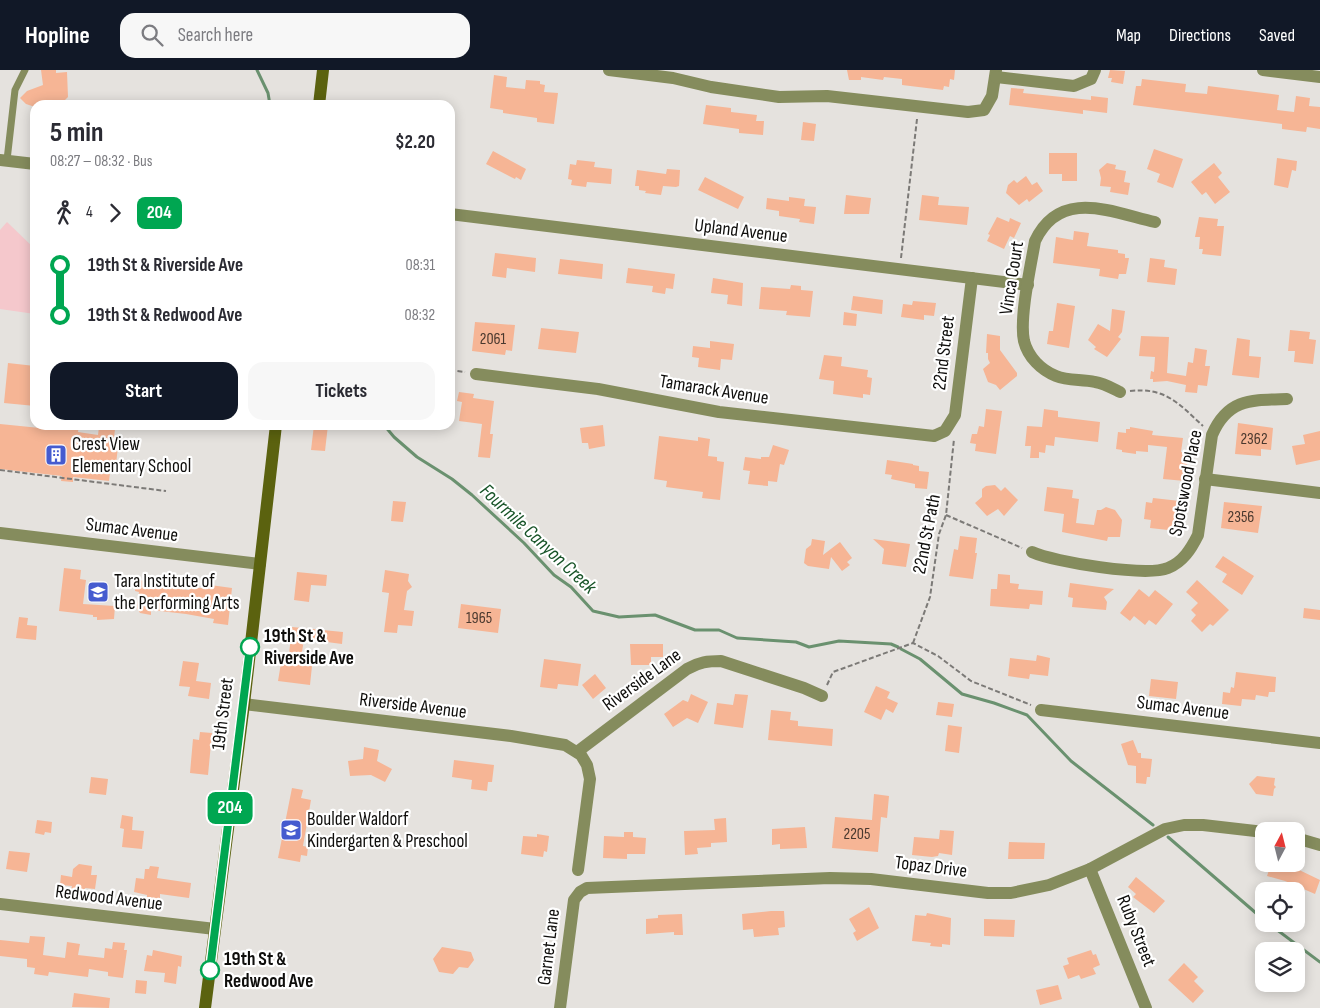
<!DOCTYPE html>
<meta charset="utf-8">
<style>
:root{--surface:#fff;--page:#f7f7f7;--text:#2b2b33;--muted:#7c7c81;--accent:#111827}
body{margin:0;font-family:"Sofia Sans Condensed",sans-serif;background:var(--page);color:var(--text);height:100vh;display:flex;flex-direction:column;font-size:19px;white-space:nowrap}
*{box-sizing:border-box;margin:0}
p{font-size:16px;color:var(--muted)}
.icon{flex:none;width:28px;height:28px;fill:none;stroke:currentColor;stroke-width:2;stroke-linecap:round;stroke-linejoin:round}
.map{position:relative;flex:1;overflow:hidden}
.sheet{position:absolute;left:30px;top:30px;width:425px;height:330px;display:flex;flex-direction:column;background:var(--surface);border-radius:15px;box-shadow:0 2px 12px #0003}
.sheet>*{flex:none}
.badge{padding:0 10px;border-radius:8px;font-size:18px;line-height:32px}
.needle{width:32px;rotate:7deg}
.controls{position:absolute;left:1255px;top:752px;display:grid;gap:10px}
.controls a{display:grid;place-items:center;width:50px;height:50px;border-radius:10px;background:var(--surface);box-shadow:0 2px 12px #0003;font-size:25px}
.map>.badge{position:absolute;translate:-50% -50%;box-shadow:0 0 0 2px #fff}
.legs{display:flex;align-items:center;gap:8px;height:55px;padding:0 20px;font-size:16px}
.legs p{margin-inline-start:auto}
.summary{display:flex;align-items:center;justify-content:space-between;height:85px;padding:0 20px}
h1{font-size:28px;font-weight:700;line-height:38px}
.action{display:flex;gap:10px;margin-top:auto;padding:10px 20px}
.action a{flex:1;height:58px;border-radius:15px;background:var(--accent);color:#fff;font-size:20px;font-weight:700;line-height:58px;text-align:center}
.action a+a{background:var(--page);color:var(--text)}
ul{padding:0 20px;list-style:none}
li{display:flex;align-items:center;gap:18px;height:50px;font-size:19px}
li i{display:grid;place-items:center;width:8px;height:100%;margin:0 6px;background:currentColor}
li i::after{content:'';width:12px;height:12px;margin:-6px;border:4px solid;border-radius:50%;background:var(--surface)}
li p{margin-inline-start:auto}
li:first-child i{background:linear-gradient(#0000 50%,currentColor 0)}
li:last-child i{background:linear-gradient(currentColor 50%,#0000 0)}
header{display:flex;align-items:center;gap:30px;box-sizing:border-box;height:70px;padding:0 25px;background:var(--accent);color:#fff}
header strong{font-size:24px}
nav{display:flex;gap:28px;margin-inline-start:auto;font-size:18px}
.search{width:350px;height:45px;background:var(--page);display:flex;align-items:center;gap:12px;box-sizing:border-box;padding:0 18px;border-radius:15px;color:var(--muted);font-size:19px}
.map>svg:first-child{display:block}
</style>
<header>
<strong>Hopline</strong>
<div class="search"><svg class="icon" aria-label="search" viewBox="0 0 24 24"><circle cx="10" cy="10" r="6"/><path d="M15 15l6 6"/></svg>Search here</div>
<nav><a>Map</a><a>Directions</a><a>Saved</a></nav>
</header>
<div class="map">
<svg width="1320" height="938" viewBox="0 0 1320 938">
<rect width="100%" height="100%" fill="#e5e2de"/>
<polygon fill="#f5c8cc" points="7,152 35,179 35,244 0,239 0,160"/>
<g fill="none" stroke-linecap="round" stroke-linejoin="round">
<g stroke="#6a916f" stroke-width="3">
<polyline points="257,0 268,23 270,35"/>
<polyline points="384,355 394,367 417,387 452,409 472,425 524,473 554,505 571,517 593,541 619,547 655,545 695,560 719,560 737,568 796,572 809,577 839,571 891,574 898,577"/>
<polyline points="901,579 920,589 962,624 994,633 1027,645 1071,691 1153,755"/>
<polyline points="1168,767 1264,850"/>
<polyline points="1269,854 1320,892"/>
</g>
</g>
<g fill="#f6b595">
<polygon points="41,0 56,0 56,3 67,2 68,27 64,31 67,35 35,35 35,37 26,34 20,28 27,21 43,15"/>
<polygon points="847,0 955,0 954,10 950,9 949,17 944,16 943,20 902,15 902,9 884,7 883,10 861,7 861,10 849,10"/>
<polygon points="1110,0 1125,1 1123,14 1111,12 1112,8 1108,8"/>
<polygon points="494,5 507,7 506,17 525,19 526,10 540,11 540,14 545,15 544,22 558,23 554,54 537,52 537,48 503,43 503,40 490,38"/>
<polygon points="1142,9 1186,14 1185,22 1207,24 1208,16 1279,25 1277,40 1294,42 1296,26 1310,28 1309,36 1320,37 1320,59 1307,57 1306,62 1282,59 1282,54 1133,35 1136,16 1141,16"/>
<polygon points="1011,18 1024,19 1023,23 1091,30 1091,26 1108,28 1107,43 1083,40 1083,44 1009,35"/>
<polygon points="706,35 731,38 731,42 757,45 756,51 764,51 763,65 739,63 739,59 703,54"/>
<polygon points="803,52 816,54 814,71 801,70"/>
<polygon points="1154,79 1183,89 1173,118 1157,112 1160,104 1147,99"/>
<polygon points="493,81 526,99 521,110 516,107 515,109 486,94"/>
<polygon points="1049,83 1077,83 1077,111 1062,111 1062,104 1049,104"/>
<polygon points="1277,88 1297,91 1296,101 1292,100 1288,118 1274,115"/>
<polygon points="577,90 595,92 594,97 612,99 611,114 587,112 586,117 571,115 572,110 568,109 570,94 576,95"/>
<polygon points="1107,93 1116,95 1115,99 1126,101 1124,112 1130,113 1128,125 1110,122 1111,117 1100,116 1101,108 1099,100"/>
<polygon points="1214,93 1222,103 1218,107 1230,122 1215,134 1206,122 1202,125 1191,112"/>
<polygon points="667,99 680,100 679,116 676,117 663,116 661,125 645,123 646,121 639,120 639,116 635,116 637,100 666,104"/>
<polygon points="1026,106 1032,115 1037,112 1043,121 1029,132 1027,129 1019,135 1006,123 1008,115 1014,110 1017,113"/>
<polygon points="705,107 744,127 738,139 698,120"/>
<polygon points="846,125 871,128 869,144 844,144"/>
<polygon points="922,125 939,127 938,135 969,137 967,155 919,150"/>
<polygon points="789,127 805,129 804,136 816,137 814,154 799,152 800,149 779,146 779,141 766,139 767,128 789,131"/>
<polygon points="997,147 1009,152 1010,148 1021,153 1014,168 1010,166 1004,179 987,171 990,165 988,164"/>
<polygon points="1199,147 1218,149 1217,156 1224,156 1221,186 1202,184 1203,179 1199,179 1200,167 1195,167"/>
<polygon points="1074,161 1089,163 1087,176 1118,180 1118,183 1125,184 1125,188 1129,188 1126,204 1119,204 1118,209 1099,206 1100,199 1053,193 1056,167 1073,170"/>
<polygon points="495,183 536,188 535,202 507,198 506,208 492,206"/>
<polygon points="1150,188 1165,190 1164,197 1177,199 1175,215 1147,212"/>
<polygon points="560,189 603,194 602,209 558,204"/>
<polygon points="628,198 675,204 673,219 666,218 665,224 652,222 653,216 626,213"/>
<polygon points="713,208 743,213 742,236 727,234 728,225 711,223"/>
<polygon points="791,215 801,216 801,220 813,221 810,247 786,245 787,241 759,239 761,217 790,219"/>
<polygon points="853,226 883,230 882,244 851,240"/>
<polygon points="913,231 936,233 934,246 924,245 924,250 901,247 903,234 912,235"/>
<polygon points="1057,233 1075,236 1069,278 1047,274 1049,261 1053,261"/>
<polygon points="1112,239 1125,241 1122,262 1118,267 1121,269 1107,287 1094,279 1096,277 1088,270 1098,254 1110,261"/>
<polygon points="844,242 857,244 856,256 843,255"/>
<polygon points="475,252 515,255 512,281 506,280 505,285 472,281"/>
<polygon points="541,258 579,262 576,283 538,279"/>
<polygon points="1290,260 1310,262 1309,269 1316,270 1313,294 1294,292 1295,281 1288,281"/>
<polygon points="987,264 1000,266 1000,280 1017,303 1017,306 1000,320 996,315 988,312 983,299 990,293 988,289 988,283 986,283"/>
<polygon points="1141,266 1169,267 1167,303 1186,306 1188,292 1193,293 1195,278 1207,280 1205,296 1210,296 1207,316 1198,315 1197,323 1185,322 1186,315 1167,311 1153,312 1153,309 1150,309 1151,301 1154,302 1155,287 1139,286"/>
<polygon points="1237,268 1250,270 1249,286 1261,287 1259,308 1232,305"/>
<polygon points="710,271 734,274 732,290 721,289 720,300 698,297 699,288 692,287 693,276 710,278"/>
<polygon points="824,285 842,287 841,296 868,300 867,307 872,308 870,325 863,324 863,328 833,324 834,311 819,309"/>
<polygon points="8,293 35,296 35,336 4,333"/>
<polygon points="459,322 474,324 473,328 494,331 490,364 493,364 490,388 478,387 482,354 459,351 462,332 457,331"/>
<polygon points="986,339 1002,341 996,384 975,381 976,374 970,373 972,364 977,364 979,356 984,357"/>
<polygon points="1044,339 1058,341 1058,347 1100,352 1098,372 1055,367 1054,376 1046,375 1045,383 1039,382 1039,388 1030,388 1031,376 1025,376 1027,356 1042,357"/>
<polygon points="1238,353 1273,358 1271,380 1261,379 1261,386 1235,384"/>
<polygon points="0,354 60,360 61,355 79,355 78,362 98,365 99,357 115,359 113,377 118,377 116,394 111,394 109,411 73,407 73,412 61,411 62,406 0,399"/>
<polygon points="314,355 328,355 325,381 311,380"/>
<polygon points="603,355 605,376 589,379 588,373 582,373 580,358"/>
<polygon points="1130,357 1153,361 1152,365 1183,368 1181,382 1188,383 1185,411 1163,409 1167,377 1148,375 1148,382 1136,381 1136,384 1122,382 1122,380 1116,379 1118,362 1126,363 1126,359 1130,359"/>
<polygon points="1320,361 1320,390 1296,395 1292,376 1305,374 1303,365"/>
<polygon points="659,366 698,371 698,367 710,369 708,386 717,387 717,391 724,392 720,430 702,428 703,422 666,417 667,411 654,409"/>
<polygon points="773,375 789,380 784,395 780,394 777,412 768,411 768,416 748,414 750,401 743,400 745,387 761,389 761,387 769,387"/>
<polygon points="887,390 913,394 913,395 919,396 919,401 929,402 927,419 915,418 915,414 891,409 892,405 885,404"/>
<polygon points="995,415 1001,421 1005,417 1018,430 1004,446 998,439 987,446 975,433 982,427 982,419 986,416"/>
<polygon points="1047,417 1073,420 1072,428 1079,429 1076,453 1094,455 1097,440 1101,440 1106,437 1115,440 1122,450 1120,467 1108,467 1107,471 1062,462 1064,444 1044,441"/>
<polygon points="1153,428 1180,431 1177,461 1150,458 1151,450 1144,449 1146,432 1152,433"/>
<polygon points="393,431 406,432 403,452 391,451"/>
<polygon points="1224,432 1262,436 1258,463 1221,458"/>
<polygon points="960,466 977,468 975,483 977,483 973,509 949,506 954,479 958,480"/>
<polygon points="812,469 825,471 823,485 840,472 852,488 847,492 850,495 842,501 831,487 829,499 808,496 804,493 806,479 811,475"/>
<polygon points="873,469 910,474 906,497 882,494 884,479"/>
<polygon points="1223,486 1254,506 1242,525 1222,512 1227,504 1215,497"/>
<polygon points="64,498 81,500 80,509 86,510 83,534 115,536 114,549 97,550 97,547 93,547 93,545 59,541"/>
<polygon points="385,500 409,504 408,511 412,517 407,521 404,540 414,541 412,556 398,555 397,563 384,562 389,523 382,522"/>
<polygon points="297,502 327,505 326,516 311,515 309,532 294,530"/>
<polygon points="998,504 1010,505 1010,513 1019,514 1018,519 1043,521 1042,535 1030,534 1029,539 990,536 991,519 997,519"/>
<polygon points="136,510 162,512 162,517 189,520 190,517 209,519 210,515 232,518 228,555 213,553 214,549 186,544 151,540 151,545 140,543 137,538 139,522 135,521"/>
<polygon points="1197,510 1229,540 1213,556 1210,554 1202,562 1191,551 1196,545 1191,540 1198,533 1186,522"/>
<polygon points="1070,513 1114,519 1104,527 1107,532 1106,540 1072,537 1073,528 1068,527"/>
<polygon points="1139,519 1149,527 1155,520 1173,534 1156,555 1149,550 1145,555 1134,546 1130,551 1120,543"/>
<polygon points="461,534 501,539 498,563 458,558"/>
<polygon points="1304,538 1320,540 1320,550 1303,548"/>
<polygon points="19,547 28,548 27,555 37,556 36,570 16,568"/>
<polygon points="292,557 343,562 342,574 304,569 300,595 312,596 310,615 278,611 281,593 288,593"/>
<polygon points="630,574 663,574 663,587 651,587 651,595 631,595"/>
<polygon points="1037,585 1050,588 1048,606 1030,604 1029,609 1008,606 1010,588 1036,591"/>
<polygon points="544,589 581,594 578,616 558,614 557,619 540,617"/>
<polygon points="183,591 199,593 196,611 211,613 209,629 188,626 190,617 179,616"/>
<polygon points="1236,602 1276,607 1275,622 1269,622 1268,627 1256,625 1255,630 1242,629 1241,636 1222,634 1223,622 1230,623 1231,617 1234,618"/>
<polygon points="595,604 606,618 593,629 582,615"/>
<polygon points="1151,609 1178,612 1176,629 1149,626"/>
<polygon points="876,616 890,622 887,628 898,633 893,643 886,639 881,650 864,642"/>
<polygon points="691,624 708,632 698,653 687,648 673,657 664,644 683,630 688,632"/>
<polygon points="735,624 748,625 743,658 714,654 717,633 733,635"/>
<polygon points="938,632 954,634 952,647 936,645"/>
<polygon points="771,640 791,642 790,650 798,651 798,656 833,659 832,676 768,670"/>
<polygon points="948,655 962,657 959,683 945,681"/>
<polygon points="200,662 212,663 208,705 190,703 193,669 199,670"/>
<polygon points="1133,670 1138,683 1141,683 1141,688 1152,689 1150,707 1147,707 1146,714 1136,713 1136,696 1128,695 1121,674"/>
<polygon points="364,677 379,680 377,691 392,699 385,712 371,705 350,706 348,691 363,689"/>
<polygon points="454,690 494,695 492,712 488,712 487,721 471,719 472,710 452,707"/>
<polygon points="1257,706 1275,708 1274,715 1276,717 1274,719 1273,726 1256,724 1249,714"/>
<polygon points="91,707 108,709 106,725 89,723"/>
<polygon points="292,718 303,720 301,728 311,730 303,776 308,777 307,786 301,785 300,792 278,788"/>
<polygon points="874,724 889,726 887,748 881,747 878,782 832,778 835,747 872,750"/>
<polygon points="122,745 133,747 132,760 144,761 142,779 122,777 124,759 120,758"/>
<polygon points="726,748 727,772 711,773 711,777 697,778 698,784 685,785 684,761 715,760 714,749"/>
<polygon points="37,750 52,752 51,763 45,762 44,765 35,763"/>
<polygon points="805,757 807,778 780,779 780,774 772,775 772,759"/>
<polygon points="940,760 954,761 952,785 939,783 938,786 932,787 912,785 914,767 939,769"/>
<polygon points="624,762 633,762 633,767 646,768 645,784 627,784 627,789 603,788 604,766 624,767"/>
<polygon points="537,764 549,766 547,782 544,781 543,787 521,784 523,766 537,767"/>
<polygon points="1009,772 1045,773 1044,789 1008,789"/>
<polygon points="9,781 30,783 27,802 6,799"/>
<polygon points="79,794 92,796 91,805 97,805 95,819 85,818 84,822 71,820 72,816 60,815 61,805 72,807 73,799"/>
<polygon points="1271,794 1291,800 1293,797 1320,810 1315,824 1285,811 1267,806"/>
<polygon points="150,796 159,797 157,808 191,813 189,828 160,824 160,829 147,827 147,825 134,822 136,808 144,809 145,799 149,799"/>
<polygon points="1136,807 1165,831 1154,843 1133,827 1136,824 1128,817"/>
<polygon points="869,837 879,858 857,871 853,863 856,861 849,849"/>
<polygon points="771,841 784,841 785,857 778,858 779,865 754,867 753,859 743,860 742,844"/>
<polygon points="927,843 951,848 950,875 942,874 942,877 930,876 931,873 912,871 915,845 926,846"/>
<polygon points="682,844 683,865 674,865 674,862 646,864 646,849 658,848 658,845"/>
<polygon points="984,849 1015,850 1014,867 984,866"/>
<polygon points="30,866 45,867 43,885 65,888 67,872 80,874 78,885 104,888 105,878 112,879 113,872 125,873 124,880 127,880 123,908 108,906 108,902 89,899 88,907 49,902 48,906 34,904 35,898 27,897 27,889 0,886 0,870 29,873"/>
<polygon points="442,877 471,882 474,890 468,898 459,897 453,904 439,902 433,889"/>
<polygon points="153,880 182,886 181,897 178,896 176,914 164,912 165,903 144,901 147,885 152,886"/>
<polygon points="1091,880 1093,885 1096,884 1100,895 1093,898 1096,904 1081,909 1079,905 1068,909 1063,896 1069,894 1067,888"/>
<polygon points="1184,893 1198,907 1194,911 1204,921 1193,933 1168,910"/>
<polygon points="136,910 147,911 146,924 135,923"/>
<polygon points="1058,915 1062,929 1040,935 1036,920"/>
<polygon points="74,923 110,928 109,938 72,937"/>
</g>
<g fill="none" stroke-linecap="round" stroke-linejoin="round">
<g stroke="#7c7a77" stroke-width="2" stroke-dasharray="5 2.5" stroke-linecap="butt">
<polyline points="901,188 917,49"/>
<polyline points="450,300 465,302"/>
<path d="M1130 321C1166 317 1179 334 1203 356"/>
<polyline points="0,400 166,421"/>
<polyline points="946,445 1022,478"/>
<polyline points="913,573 930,527 939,464 946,445 954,369"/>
<polyline points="827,615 833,602 913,573 938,586 971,611 1031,635"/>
</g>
<polyline stroke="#858c5d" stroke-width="7" points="7,90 15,20 25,0"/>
<g stroke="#858c5d" stroke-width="12">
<polyline points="609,0 673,8 711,17 779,27 827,26 968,42 984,40 992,26 996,0"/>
<polyline points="1263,0 1320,7"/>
<polyline points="996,7 1074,16 1091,9 1095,0"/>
<polyline points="0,90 35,94"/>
<polyline points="450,144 1028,215"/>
<polyline points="476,304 598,319 719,342 934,366 945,361 955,345 972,208"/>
<path d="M1120 322C1112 318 1103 313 1095 312 1082 309 1068 311 1056 306 1041 300 1028 287 1024 271 1019 248 1031 195 1035 171 1060 118 1111 142 1155 152"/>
<polyline points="1205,409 1320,423"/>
<polyline points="0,463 260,494"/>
<path d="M1032 482C1054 492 1146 507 1168 498 1183 492 1191 479 1198 465L1212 365C1228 328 1252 330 1287 329"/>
<polyline points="244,634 511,666 565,675 581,685 587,695 590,709 578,800"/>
<polyline points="1041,640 1320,673"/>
<path d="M577 682 687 599C699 592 708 591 721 591L804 618 822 626"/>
<polyline points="1296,768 1320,775"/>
<polyline points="1090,799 1146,938"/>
<polyline points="0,834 215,859"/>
<polyline points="560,938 574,830 580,822 587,818 830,808 871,809 988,823 1011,823 1049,815 1090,799 1165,759 1184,755 1203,755 1264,762"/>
</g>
<g stroke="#5b620f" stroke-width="12">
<polyline points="319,35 323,0"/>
<polyline points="205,938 244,634 276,355"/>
</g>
</g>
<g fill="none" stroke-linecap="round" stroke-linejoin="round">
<g stroke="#fff" stroke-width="11">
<polyline id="line-1" points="210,900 250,577"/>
</g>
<use href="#line-1" stroke="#00a651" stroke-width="8"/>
</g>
<defs>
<g id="building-square" transform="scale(1.125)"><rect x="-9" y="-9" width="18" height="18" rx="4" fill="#455bcf" stroke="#fff"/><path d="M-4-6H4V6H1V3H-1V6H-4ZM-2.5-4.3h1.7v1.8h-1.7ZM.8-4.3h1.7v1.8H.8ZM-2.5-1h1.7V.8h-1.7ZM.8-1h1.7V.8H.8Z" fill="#fff"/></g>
<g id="school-square" transform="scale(1.125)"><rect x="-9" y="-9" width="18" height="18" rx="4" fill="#455bcf" stroke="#fff"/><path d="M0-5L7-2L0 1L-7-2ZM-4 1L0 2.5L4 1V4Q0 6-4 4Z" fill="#fff"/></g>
</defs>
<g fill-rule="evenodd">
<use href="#building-square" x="56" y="385"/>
<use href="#school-square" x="98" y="522"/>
<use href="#school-square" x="291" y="760"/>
</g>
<g fill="#fff" stroke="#00a651" stroke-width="2.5">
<circle cx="250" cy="577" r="9"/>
<circle cx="210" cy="900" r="9"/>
</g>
<g text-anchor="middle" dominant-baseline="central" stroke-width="4.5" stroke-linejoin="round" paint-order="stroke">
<g font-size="16" fill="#49382e">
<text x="493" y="269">2061</text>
<text x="1254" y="369">2362</text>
<text x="1241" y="447">2356</text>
<text x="479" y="548">1965</text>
<text x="857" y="764">2205</text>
</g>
<g font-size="19" fill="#0f0e0c" stroke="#fff">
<text transform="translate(741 161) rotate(7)">Upland Avenue</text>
<text transform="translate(1012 208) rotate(-81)">Vinca Court</text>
<text transform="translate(944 283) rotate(-83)">22nd Street</text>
<text transform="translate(714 320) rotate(9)">Tamarack Avenue</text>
<text transform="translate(1186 413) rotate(-79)">Spotswood Place</text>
<text transform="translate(132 460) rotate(7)">Sumac Avenue</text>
<text transform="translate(927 464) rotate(-79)">22nd St Path</text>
<text transform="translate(642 610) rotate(-36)">Riverside Lane</text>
<text transform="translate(413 636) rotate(7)">Riverside Avenue</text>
<text transform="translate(1183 638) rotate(7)">Sumac Avenue</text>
<text transform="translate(223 644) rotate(-83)">19th Street</text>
<text transform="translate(931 797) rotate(7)">Topaz Drive</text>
<text transform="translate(109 828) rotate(7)">Redwood Avenue</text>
<text transform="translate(1136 861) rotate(68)">Ruby Street</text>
<text transform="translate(549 877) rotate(-83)">Garnet Lane</text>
</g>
<g font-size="19" fill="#0f0e0c" stroke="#fff" text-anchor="start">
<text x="72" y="374">Crest View<tspan x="72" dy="22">Elementary School</tspan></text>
<text x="114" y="511">Tara Institute of<tspan x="114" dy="22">the Performing Arts</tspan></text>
<text x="307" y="749">Boulder Waldorf<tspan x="307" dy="22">Kindergarten &amp; Preschool</tspan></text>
</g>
<g font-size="19" font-weight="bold" fill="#0f0e0c" stroke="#fff" text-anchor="start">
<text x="264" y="566">19th St &amp;<tspan x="264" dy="22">Riverside Ave</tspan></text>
<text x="224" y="889">19th St &amp;<tspan x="224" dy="22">Redwood Ave</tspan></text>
</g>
<g font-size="20" font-style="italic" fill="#185428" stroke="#fff">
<text transform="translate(538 469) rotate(43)">Fourmile Canyon Creek</text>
</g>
</g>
</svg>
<div class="controls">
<a><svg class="needle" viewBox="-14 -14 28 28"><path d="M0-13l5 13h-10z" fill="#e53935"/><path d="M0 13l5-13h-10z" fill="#7c7c81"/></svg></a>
<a><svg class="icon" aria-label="locate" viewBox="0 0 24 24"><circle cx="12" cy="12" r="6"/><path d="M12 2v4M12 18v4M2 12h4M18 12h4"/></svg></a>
<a><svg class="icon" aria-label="layers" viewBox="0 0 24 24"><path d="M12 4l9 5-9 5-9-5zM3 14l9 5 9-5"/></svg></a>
</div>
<b class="badge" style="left:230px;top:738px;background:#00a651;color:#fff">204</b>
<section class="sheet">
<div class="summary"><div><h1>5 min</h1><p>08:27 – 08:32 · Bus</p></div><b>$2.20</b></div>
<div class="legs"><svg class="icon" aria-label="walk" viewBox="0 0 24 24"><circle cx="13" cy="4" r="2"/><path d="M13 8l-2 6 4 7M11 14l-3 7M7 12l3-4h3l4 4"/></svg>4<svg class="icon" aria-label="forward" viewBox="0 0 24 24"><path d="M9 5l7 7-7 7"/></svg><b class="badge" style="background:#00a651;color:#fff">204</b></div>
<ul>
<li><i style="color:#00a651"></i><b>19th St &amp; Riverside Ave</b><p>08:31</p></li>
<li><i style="color:#00a651"></i><b>19th St &amp; Redwood Ave</b><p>08:32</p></li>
</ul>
<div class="action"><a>Start</a><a>Tickets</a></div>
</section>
</div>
